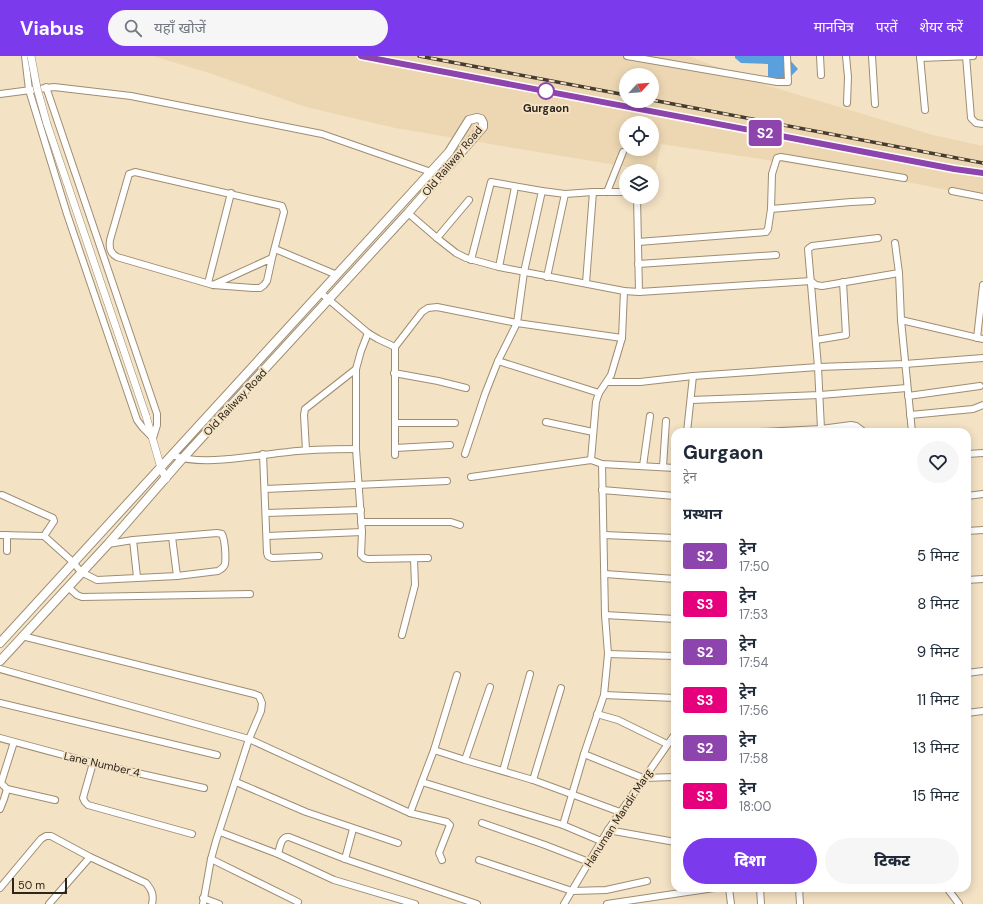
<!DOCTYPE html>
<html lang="hi">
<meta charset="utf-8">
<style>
:root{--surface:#fff;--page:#f6f6f7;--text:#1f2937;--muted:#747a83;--accent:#7c3aed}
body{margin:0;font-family:"DM Sans","Noto Sans Devanagari",sans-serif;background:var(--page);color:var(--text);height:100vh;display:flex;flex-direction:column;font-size:15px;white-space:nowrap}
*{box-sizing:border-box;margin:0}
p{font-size:13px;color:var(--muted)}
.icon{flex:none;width:22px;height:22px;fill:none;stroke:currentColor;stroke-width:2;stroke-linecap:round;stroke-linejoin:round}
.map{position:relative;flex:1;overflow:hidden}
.panel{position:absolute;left:671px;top:372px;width:300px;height:464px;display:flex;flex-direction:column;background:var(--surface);border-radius:12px;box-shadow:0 2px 10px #0003}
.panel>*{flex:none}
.badge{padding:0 8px;border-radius:3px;font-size:14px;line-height:26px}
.needle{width:26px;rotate:64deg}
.fabs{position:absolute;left:619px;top:12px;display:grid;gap:8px}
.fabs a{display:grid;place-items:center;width:40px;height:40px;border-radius:50%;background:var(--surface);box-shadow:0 2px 10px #0003;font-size:20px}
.scale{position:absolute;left:12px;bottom:10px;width:55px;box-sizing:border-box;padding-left:4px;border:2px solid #2c251a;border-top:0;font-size:11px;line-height:14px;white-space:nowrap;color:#2c251a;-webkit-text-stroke:3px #f4e2c4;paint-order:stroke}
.map>.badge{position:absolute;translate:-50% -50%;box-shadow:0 0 0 2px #fff}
h2{padding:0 12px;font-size:15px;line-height:36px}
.round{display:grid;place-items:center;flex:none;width:42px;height:42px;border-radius:21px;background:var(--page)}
.summary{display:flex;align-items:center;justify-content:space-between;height:68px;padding:0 12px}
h1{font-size:19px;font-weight:800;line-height:30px}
.cta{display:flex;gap:8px;margin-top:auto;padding:8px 12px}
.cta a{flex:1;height:46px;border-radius:24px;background:var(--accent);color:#fff;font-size:16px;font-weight:800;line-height:46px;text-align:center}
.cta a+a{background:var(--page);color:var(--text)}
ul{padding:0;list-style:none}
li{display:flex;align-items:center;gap:12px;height:48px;padding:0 12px}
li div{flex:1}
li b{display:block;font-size:15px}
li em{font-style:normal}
li .badge{min-width:44px;font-weight:700;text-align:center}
header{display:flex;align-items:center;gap:24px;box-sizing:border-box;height:56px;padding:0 20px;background:var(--accent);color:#fff}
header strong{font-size:19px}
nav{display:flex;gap:22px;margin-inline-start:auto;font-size:14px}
.search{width:280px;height:36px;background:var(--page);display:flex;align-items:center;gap:10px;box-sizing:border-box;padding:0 14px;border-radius:22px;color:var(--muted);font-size:15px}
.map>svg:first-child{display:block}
</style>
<header>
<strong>Viabus</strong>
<div class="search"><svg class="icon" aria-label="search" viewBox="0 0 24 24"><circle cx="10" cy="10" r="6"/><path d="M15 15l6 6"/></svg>यहाँ खोजें</div>
<nav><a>मानचित्र</a><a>परतें</a><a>शेयर करें</a></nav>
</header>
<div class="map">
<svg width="983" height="848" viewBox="0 0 983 848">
<rect width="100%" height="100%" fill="#f4e2c4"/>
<path fill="#edd7b3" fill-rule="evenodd" d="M153 0H688L769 30 933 79 983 90V141L886 122 661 88 655 117 652 115 395 72 306 51 209 17ZM626 19H652V45H626ZM626 67H652V93H626Z"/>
<polygon fill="#59a0dd" points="735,0 790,0 790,4 798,13 786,25 768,22 768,8 741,7 735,2"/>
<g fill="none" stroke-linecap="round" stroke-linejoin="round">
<g stroke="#9e8d72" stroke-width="8">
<g id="minor">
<polyline points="25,0 29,34 67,158 137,364 143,372 153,382 157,369 157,358 46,31"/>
<polyline points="627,0 777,26 788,26 787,0"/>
<polyline points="820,0 821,19"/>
<polyline points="846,0 848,21 847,47"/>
<polyline points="872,0 875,48"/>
<polyline points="920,0 925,54"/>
<polyline points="966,0 971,62 976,67 983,68"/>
<polyline points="920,2 973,0"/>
<polyline points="0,38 54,31 131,40 322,78 431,116"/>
<polyline points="952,135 983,141"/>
<polyline points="607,136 623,96"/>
<polyline points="637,141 639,236"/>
<polyline points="771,153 851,146 872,145"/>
<polyline points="408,157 437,182 456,197 466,202 499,211 624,235 639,236 811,225 816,229 822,230 899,217"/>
<polyline points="437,182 469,144"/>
<polyline points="638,186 766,176 768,173 771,153 772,118 777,102 781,101 904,122"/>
<polyline points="895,187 899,217 901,264 912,376"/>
<polyline points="275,193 337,219"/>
<polyline points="471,204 491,126 542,135 565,138 593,136 626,136"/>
<polyline points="638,208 776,199"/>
<polyline points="499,211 515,131"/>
<polyline points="547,221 565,138"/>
<polyline points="208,227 231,137"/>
<polyline points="586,227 593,136"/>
<path d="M213 229 272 202 284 156 282 150 135 116 129 118 110 184C109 192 110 197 117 201L213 229 253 232H260L264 229 267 225 272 202"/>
<polyline points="321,237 368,277 378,283 395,291"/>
<polyline points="901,264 983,283"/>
<polyline points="368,277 361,295 356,313 356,393 362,476 361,499 364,502 368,503 428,502"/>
<polyline points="977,282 983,229"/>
<polyline points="816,284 846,279 843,226"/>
<polyline points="498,305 599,337"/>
<polyline points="394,317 438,325 466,332"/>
<polyline points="608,326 640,326 693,320 818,311 905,308 983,302"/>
<polyline points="908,340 980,330"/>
<polyline points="691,344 820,339 907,332"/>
<polyline points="910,359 973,353 983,349"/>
<polyline points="546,366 593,376"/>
<polyline points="395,367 395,291 422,256 428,252 437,251 517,267 622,282"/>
<polyline points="821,373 818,311 808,193 812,190 878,182"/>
<polyline points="687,376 693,320"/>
<polyline points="760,376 821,373 851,369 856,370 864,376"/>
<polyline points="395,392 450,389"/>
<polyline points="306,394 304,359 305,353 356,313"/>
<polyline points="263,398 267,497 268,500 272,502 319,500"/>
<polyline points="465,398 485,338 498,305 517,267 524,216 542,135"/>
<polyline points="967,398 983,397"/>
<path d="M172 399C202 411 256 399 288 396 311 393 334 393 356 393"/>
<polyline points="395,399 395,367 455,367"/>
<polyline points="591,404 596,346 599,337 611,319 622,282 624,235"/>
<polyline points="643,410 650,360"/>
<polyline points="663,411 666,365"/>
<polyline points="471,421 591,404 602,408 675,412"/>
<polyline points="265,433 447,425"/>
<polyline points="602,434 675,440"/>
<polyline points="2,439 53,462 54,465 44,480"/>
<polyline points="967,440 983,438"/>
<polyline points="266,457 361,454"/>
<polyline points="361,466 451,466 460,469"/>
<polyline points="967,475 983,474"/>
<path d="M0 479 44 480 73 506 81 516 97 524 177 520 218 515C221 513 224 512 225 508 226 501 225 484 222 478L217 477 133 484 108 488"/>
<polyline points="604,479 675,482"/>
<polyline points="267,480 362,476"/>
<polyline points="172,481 177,520"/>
<polyline points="133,484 137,521"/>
<polyline points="7,495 7,479"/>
<polyline points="605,518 675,523"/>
<polyline points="967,524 983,523"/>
<polyline points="68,531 77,539 82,541 250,538"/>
<polyline points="605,559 675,563"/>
<polyline points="402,579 415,529 414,503"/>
<polyline points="22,580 254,638 259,640 262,647 261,655 249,683 216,785 211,803 203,848"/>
<polyline points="608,598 675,600"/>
<polyline points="0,613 249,683 410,757 447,766 450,769 439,797 442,804"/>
<polyline points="967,617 983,615"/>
<polyline points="604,639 675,642"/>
<polyline points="0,647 217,699"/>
<polyline points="967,657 983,655"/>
<polyline points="597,658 618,664 667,688"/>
<polyline points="0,682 93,707 204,732"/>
<polyline points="14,686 1,727 7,733 55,744"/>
<polyline points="434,694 465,704 533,724 620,756"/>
<polyline points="584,698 643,722 675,721"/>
<polyline points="465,704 490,631"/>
<polyline points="93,707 83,742 85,746 88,749 192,778"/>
<polyline points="503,715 530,618"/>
<polyline points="533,724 561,632"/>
<polyline points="236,726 306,756 398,787"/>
<polyline points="422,726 563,769 601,785"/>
<polyline points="0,753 4,743 7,733"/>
<polyline points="410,757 434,694 457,619"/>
<polyline points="482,767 545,789 589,806"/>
<polyline points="563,769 584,698 604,639 608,598 605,559 602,408"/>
<polyline points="608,774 675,786"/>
<polyline points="220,776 278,798 334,824 415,848"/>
<path d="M278 798C280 791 281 780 289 781L345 803 477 848"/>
<polyline points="211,803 298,846"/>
<polyline points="345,803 353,773"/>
<polyline points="479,804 572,835 606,834 647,825"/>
<path d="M0 832 41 783 46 780H51L90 801 146 827C152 834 154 839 152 848"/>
<polyline points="729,832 731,848"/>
<polyline points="760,832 761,848"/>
<polyline points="799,832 800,848"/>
<polyline points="947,832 959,848"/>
<polyline points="203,842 219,848"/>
<polyline points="49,848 90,801"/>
<polyline points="564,848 608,774 675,678"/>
<polyline points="607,848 714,832"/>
</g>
</g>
<g stroke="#9e8d72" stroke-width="8">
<polyline id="tertiary" points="146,360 161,412 166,423"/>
</g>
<g stroke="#9e8d72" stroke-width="10">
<polyline id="secondary" points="0,587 449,96 469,64 477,62 481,63 483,67 483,71 408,157 182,403 108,488 0,605"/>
</g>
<use href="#minor" stroke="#fff" stroke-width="6"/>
<use href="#tertiary" stroke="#fff" stroke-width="7"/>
<use href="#secondary" stroke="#fff" stroke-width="8"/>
<g stroke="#453c2f" stroke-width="3.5">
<g id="rail">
<polyline points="361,0 954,113 983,117"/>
<polyline points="419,0 626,39"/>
<polyline points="652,44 983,107"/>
</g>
</g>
<use href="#rail" stroke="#f4e2c4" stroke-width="2" stroke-dasharray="6" stroke-linecap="butt"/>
<g stroke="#9e8d72" stroke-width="8" stroke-linecap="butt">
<polyline id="tertiary-bridge" points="31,0 37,32 47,68 146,360"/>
</g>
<use href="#tertiary-bridge" stroke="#fff" stroke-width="7"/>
</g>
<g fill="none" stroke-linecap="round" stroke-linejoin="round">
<g stroke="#fff" stroke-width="9">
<polyline id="line" points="361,0 954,113 983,117"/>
</g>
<use href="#line" stroke="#8e44ad" stroke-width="6"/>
</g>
<circle fill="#fff" stroke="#8e44ad" stroke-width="2" cx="546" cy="35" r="8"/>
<g text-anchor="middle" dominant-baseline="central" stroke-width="4" stroke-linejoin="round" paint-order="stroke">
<g font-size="11" font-weight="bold" fill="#2c251a" stroke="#f4e2c4">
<text x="546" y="52">Gurgaon</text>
</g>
<g font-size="11" fill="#2c251a" stroke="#f4e2c4">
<text transform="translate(452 105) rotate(-50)">Old Railway Road</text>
<text transform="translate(235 346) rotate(-47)">Old Railway Road</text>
<text transform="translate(102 708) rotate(13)">Lane Number 4</text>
<text transform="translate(618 762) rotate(-57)">Hanuman Mandir Marg</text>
</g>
</g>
</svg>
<div class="fabs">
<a><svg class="needle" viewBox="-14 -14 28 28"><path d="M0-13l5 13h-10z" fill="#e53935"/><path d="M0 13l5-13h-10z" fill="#747a83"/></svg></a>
<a><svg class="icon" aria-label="locate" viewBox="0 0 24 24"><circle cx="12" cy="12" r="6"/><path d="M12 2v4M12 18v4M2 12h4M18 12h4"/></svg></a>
<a><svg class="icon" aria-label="layers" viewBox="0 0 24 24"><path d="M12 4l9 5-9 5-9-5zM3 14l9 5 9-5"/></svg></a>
</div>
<div class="scale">50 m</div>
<b class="badge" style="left:765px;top:77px;background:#8e44ad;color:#fff">S2</b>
<section class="panel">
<div class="summary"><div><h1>Gurgaon</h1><p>ट्रेन</p></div><a class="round"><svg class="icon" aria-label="heart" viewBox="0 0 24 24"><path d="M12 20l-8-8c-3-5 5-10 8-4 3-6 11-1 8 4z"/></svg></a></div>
<h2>प्रस्थान</h2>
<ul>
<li><span class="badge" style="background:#8e44ad;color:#fff">S2</span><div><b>ट्रेन</b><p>17:50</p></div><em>5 मिनट</em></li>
<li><span class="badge" style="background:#e6007e;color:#fff">S3</span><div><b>ट्रेन</b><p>17:53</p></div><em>8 मिनट</em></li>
<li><span class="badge" style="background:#8e44ad;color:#fff">S2</span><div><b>ट्रेन</b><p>17:54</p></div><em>9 मिनट</em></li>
<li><span class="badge" style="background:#e6007e;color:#fff">S3</span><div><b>ट्रेन</b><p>17:56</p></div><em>11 मिनट</em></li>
<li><span class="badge" style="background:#8e44ad;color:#fff">S2</span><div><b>ट्रेन</b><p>17:58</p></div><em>13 मिनट</em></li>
<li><span class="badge" style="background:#e6007e;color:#fff">S3</span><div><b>ट्रेन</b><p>18:00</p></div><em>15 मिनट</em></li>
</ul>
<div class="cta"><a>दिशा</a><a>टिकट</a></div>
</section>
</div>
